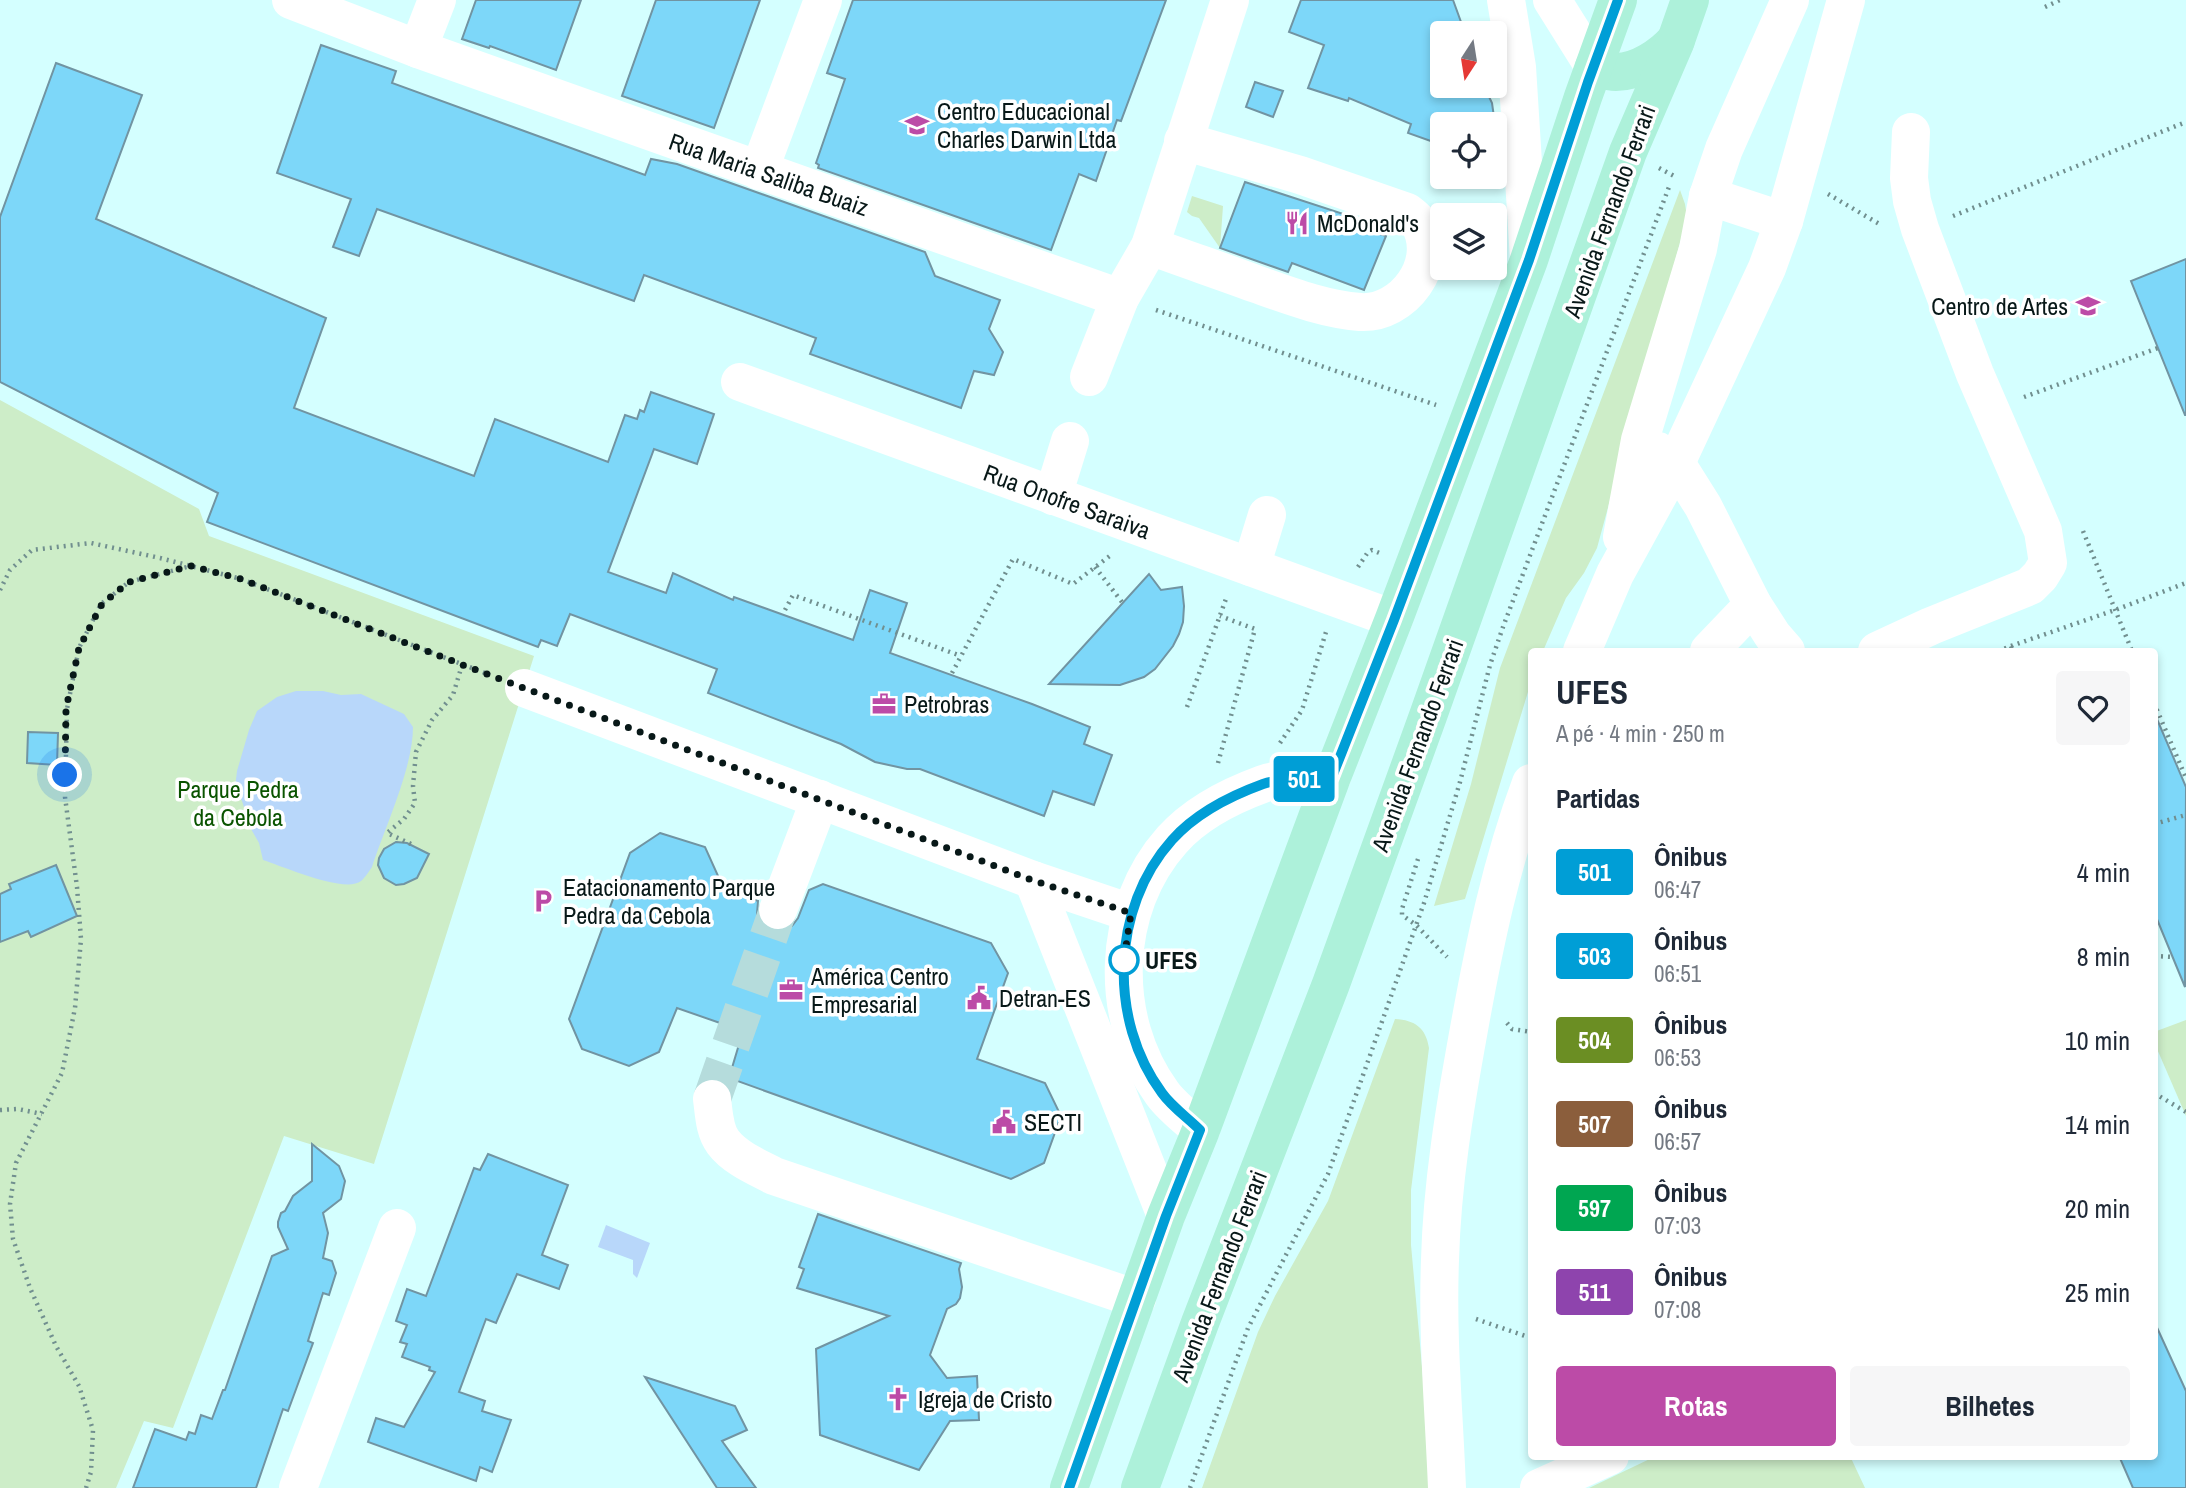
<!DOCTYPE html>
<html lang="pt">
<meta charset="utf-8">
<style>
:root{--surface:#fff;--page:#f6f6f7;--text:#1f2937;--muted:#747a83;--accent:#bc4ba7}
body{margin:0;font-family:"Archivo Narrow",sans-serif;background:var(--page);color:var(--text);height:100vh;display:flex;flex-direction:column;font-size:26px;white-space:nowrap}
*{box-sizing:border-box;margin:0}
p{font-size:23px;color:var(--muted)}
.icon{flex:none;width:38px;height:38px;fill:none;stroke:currentColor;stroke-width:2;stroke-linecap:round;stroke-linejoin:round}
.map{position:relative;flex:1;overflow:hidden}
.details{position:absolute;left:1528px;top:648px;width:630px;height:812px;display:flex;flex-direction:column;background:var(--surface);border-radius:7px;box-shadow:0 4px 10px #0003}
.details>*{flex:none}
.badge{padding:0 14px;border-radius:5px;font-size:24px;line-height:46px}
.needle{width:46px;rotate:192deg}
.controls{position:absolute;left:1430px;top:21px;display:grid;gap:14px}
.controls a{display:grid;place-items:center;width:77px;height:77px;border-radius:7px;background:var(--surface);box-shadow:0 4px 10px #0003;font-size:35px}
.you{position:absolute;width:35px;height:35px;margin:-18px;border:5px solid #fff;border-radius:50%;background:#1a73e8;box-shadow:0 0 0 10px #1a73e833}
.map>.badge{position:absolute;translate:-50% -50%;box-shadow:0 0 0 4px #fff}
h2{padding:0 28px;font-size:26px;line-height:63px}
.round{display:grid;place-items:center;flex:none;width:74px;height:74px;border-radius:7px;background:var(--page)}
.overview{display:flex;align-items:center;justify-content:space-between;height:119px;padding:0 28px}
h1{font-size:33px;font-weight:700;line-height:52px}
.button{display:flex;gap:14px;margin-top:auto;padding:14px 28px}
.button a{flex:1;height:80px;border-radius:7px;background:var(--accent);color:#fff;font-size:28px;font-weight:700;line-height:80px;text-align:center}
.button a+a{background:var(--page);color:var(--text)}
ul{padding:0;list-style:none}
li{display:flex;align-items:center;gap:21px;height:84px;padding:0 28px}
li div{flex:1}
li b{display:block;font-size:26px}
li em{font-style:normal}
li .badge{min-width:77px;font-weight:700;text-align:center}
.map>svg:first-child{display:block}
</style>
<div class="map">
<svg width="2186" height="1488" viewBox="0 0 2186 1488">
<rect width="100%" height="100%" fill="#d4ffff"/>
<g fill="#cdedc8">
<polygon points="1680,190 1685,204 1687,217 1597,548 1584,573 1566,598 1543,651 1531,651 1531,682 1465,899 1434,906 1471,784 1500,668"/>
<polygon points="1192,196 1223,206 1220,248 1199,218 1192,216 1187,212"/>
<polygon points="0,400 199,509 209,536 534,656 374,1164 284,1136 173,1428 144,1421 116,1488 0,1488"/>
<path d="M1395 1019C1415 1020 1426 1028 1429 1048L1411 1190V1245L1433 1488H1202L1258 1332 1275 1296 1328 1201Z"/>
<polygon points="2186,1020 2186,1116 2154,1042 2154,1032"/>
<polygon points="1656,1456 1850,1456 1865,1488 1589,1488"/>
</g>
<g fill="#b8d7fa">
<path d="M296 691H323L341 695 361 694 404 714 413 727C413 768 385 827 372 867 369 871 365 878 361 881 345 894 282 866 263 860L259 843 251 829 242 801 235 788 237 771 249 730 257 711 277 697Z"/>
<polygon points="606,1225 650,1243 637,1278 633,1274 633,1260 598,1247"/>
</g>
<g fill="#7dd7f9" stroke="#7194a2" stroke-width="2">
<polygon points="476,0 581,0 556,70 490,46 489,48 462,39"/>
<polygon points="656,0 760,0 714,128 622,96"/>
<polygon points="853,0 1166,0 1121,121 1117,120 1096,181 1079,174 1051,250 818,168 819,165 816,163 845,79 827,73"/>
<polygon points="1301,0 1453,0 1465,33 1442,33 1442,86 1484,86 1492,103 1495,124 1442,124 1442,145 1408,133 1411,124 1349,98 1348,101 1308,88 1324,45 1289,32"/>
<polygon points="321,45 396,71 392,83 645,175 651,159 677,164 925,252 935,276 1000,300 989,329 1003,352 994,375 974,371 961,408 810,354 816,338 644,275 634,301 377,209 359,256 333,247 351,199 277,173"/>
<polygon points="56,63 142,95 96,219 326,318 294,408 474,476 495,419 608,462 625,415 637,419 640,410 644,412 651,392 714,414 697,464 654,449 608,572 666,593 673,573 733,600 734,597 853,640 870,590 907,603 890,653 1032,704 1090,727 1084,744 1112,755 1094,805 1053,791 1044,816 920,769 907,769 875,762 841,744 708,693 717,669 570,614 557,646 541,640 538,647 207,522 218,493 0,382 0,217"/>
<polygon points="1255,82 1283,91 1273,117 1246,107"/>
<polygon points="1245,182 1365,221 1362,228 1386,236 1364,290 1292,263 1288,272 1220,248"/>
<polygon points="2186,259 2186,415 2185,415 2131,281"/>
<polygon points="1149,574 1161,590 1182,587 1184,606 1183,622 1179,634 1173,646 1155,669 1144,677 1120,685 1049,684"/>
<polygon points="2154,712 2186,787 2185,987 2154,912"/>
<polygon points="28,732 58,733 57,765 27,763"/>
<polygon points="660,833 705,847 723,887 758,901 757,914 762,924 771,931 782,931 792,926 798,918 809,890 823,884 991,943 1008,973 977,1059 1045,1083 1061,1116 1044,1163 1011,1179 729,1078 743,1031 677,1008 659,1052 629,1066 582,1049 569,1019 630,853"/>
<polygon points="396,842 407,843 429,854 417,878 404,884 396,885 384,878 378,865 379,858 384,849"/>
<polygon points="56,865 77,916 31,937 28,931 0,942 0,894 11,889 9,884"/>
<polygon points="312,1144 339,1166 345,1181 341,1199 323,1213 328,1233 323,1258 332,1261 336,1273 329,1295 323,1293 308,1341 313,1343 288,1411 283,1409 256,1488 133,1488 155,1429 186,1440 189,1432 195,1434 201,1415 212,1419 223,1390 225,1390 272,1256 288,1249 278,1227 278,1222 281,1213 285,1211 293,1196 312,1181"/>
<polygon points="488,1154 568,1185 542,1255 568,1265 559,1289 517,1274 496,1323 486,1319 459,1392 485,1401 482,1411 511,1420 492,1472 480,1467 476,1481 368,1442 376,1418 404,1427 435,1372 429,1370 430,1367 402,1357 407,1344 400,1342 407,1325 396,1321 407,1289 426,1296 474,1168 480,1170"/>
<polygon points="818,1214 961,1263 959,1269 962,1287 960,1298 956,1304 947,1309 930,1355 947,1378 977,1376 979,1420 950,1421 919,1470 820,1435 816,1349 889,1316 797,1288 804,1269 799,1267"/>
<polygon points="2154,1321 2186,1391 2186,1488 2133,1488 2119,1456 2154,1456"/>
<polygon points="645,1377 735,1406 747,1430 722,1441 756,1488 717,1488"/>
</g>
<g fill="none" stroke-linecap="round" stroke-linejoin="round">
<polyline stroke="#b5dcdc" stroke-width="38" stroke-dasharray="38 19" stroke-linecap="butt" points="712,1099 778,910"/>
<g stroke="#718f8f" stroke-width="4.5" stroke-dasharray="2 5" stroke-linecap="butt">
<polyline points="2045,7 2060,0"/>
<polyline points="1659,168 1674,176 1673,178"/>
<polyline points="1828,194 1881,225"/>
<polyline points="1953,216 2186,122"/>
<polyline points="1156,310 1436,405"/>
<polyline points="2024,397 2158,348"/>
<polyline points="2083,531 2132,651"/>
<polyline points="1095,567 1122,602"/>
<polyline points="1358,567 1368,552 1372,550 1382,554"/>
<polyline points="0,590 10,570 32,550 91,543 160,558 241,579 490,675"/>
<polyline points="785,610 793,595 961,656"/>
<polyline points="2011,646 2115,610 2186,583"/>
<polyline points="1998,651 2011,646 2013,651"/>
<polyline points="952,673 1013,559 1073,584 1111,555"/>
<polyline points="2154,703 2186,778"/>
<polyline points="1187,707 1227,596"/>
<polyline points="1280,743 1302,710 1326,632"/>
<polyline points="1218,763 1255,629 1220,616"/>
<polyline points="2154,824 2186,815"/>
<polyline points="411,844 387,833 404,819 415,803 413,786 416,752 432,720 453,695 462,665"/>
<polyline points="1418,859 1402,909 1402,915 1416,925 1447,957"/>
<polyline points="2154,956 2173,957"/>
<polyline points="1507,1023 1512,1029 1531,1032"/>
<polyline points="2154,1093 2186,1112"/>
<polyline points="0,1110 18,1109 42,1114"/>
<polyline points="1476,1319 1531,1338"/>
<polyline points="86,1488 91,1472 93,1430 79,1386 56,1346 30,1288 13,1239 10,1204 16,1163 62,1073 75,1008 81,939 77,887 65,797 67,709 79,648 101,604 129,582 191,566"/>
<polyline points="1190,1488 1248,1328 1328,1174 1424,903 1460,782 1490,665 1503,627 1669,187"/>
</g>
<g stroke="#fff" stroke-width="38">
<polyline points="291,0 418,49 1120,298"/>
<polyline points="1506,0 1517,67 1529,259"/>
<polyline points="1552,0 1594,67"/>
<polyline points="418,49 437,0"/>
<polyline points="759,171 823,0"/>
<polyline points="1708,196 1784,221"/>
<path d="M1150 246C1185 259 1221 271 1256 284 1290 296 1324 309 1360 312 1403 315 1442 263 1419 223 1416 219 1411 215 1407 212L1300 175 1183 141"/>
<polyline points="1089,377 1120,298 1150,246 1230,0"/>
<polyline points="740,382 1394,619"/>
<polyline points="1658,451 1676,463 1703,506 1753,605 1773,636 1786,651"/>
<polyline points="1053,496 1070,441"/>
<polyline points="1622,537 1640,440 1698,249 1708,196 1724,149 1790,0"/>
<polyline points="1251,567 1267,515"/>
<polyline points="1582,651 1615,574 1676,463 1767,268 1784,221 1846,0"/>
<polyline points="1709,651 1753,605"/>
<polyline points="1877,651 1931,626 2030,586 2040,576 2048,563 2043,531 1975,374 1920,229 1912,201 1909,178 1911,132"/>
<polyline points="524,688 1033,880 1131,913"/>
<polyline points="1033,880 1166,1216"/>
<polyline points="778,910 820,799"/>
<path d="M712 1099C714 1113 714 1130 723 1142 735 1158 757 1167 774 1176L1137 1299"/>
<path d="M1201 1130C1188 1119 1172 1107 1162 1093 1108 1019 1111 908 1172 840 1196 813 1230 796 1263 784 1279 778 1313 779 1332 777"/>
<polyline points="298,1488 397,1228"/>
<path d="M1447 1488C1444 1412 1437 1337 1440 1260 1442 1183 1455 1106 1469 1029 1484 946 1501 863 1531 783"/>
<polyline points="1539,1488 1610,1456"/>
</g>
<g stroke="#adf1da" stroke-width="38">
<path d="M1594 67C1601 69 1609 72 1616 72 1638 72 1662 56 1676 40"/>
<polyline points="1069,1488 1166,1216 1201,1130 1332,777 1394,619 1529,260 1583,97 1618,0"/>
<polyline points="1140,1488 1200,1323 1331,984 1428,716 1628,152 1675,43 1690,0"/>
</g>
</g>
<g fill="none" stroke-linecap="round" stroke-linejoin="round">
<g stroke="#fff" stroke-width="16">
<path id="line" d="M1069 1488 1166 1216 1200 1130C1188 1118 1172 1107 1162 1093 1108 1020 1111 908 1172 840 1196 813 1230 796 1263 784 1279 778 1313 778 1332 777L1394 620 1529 260 1588 82 1618 0"/>
</g>
<use href="#line" stroke="#009ed6" stroke-width="10"/>
<polyline stroke="#081818" stroke-width="7" stroke-dasharray="0 12.6" points="65,775 66,709 79,648 102,604 129,582 191,566 241,579 463,665 1032,880 1131,913 1124,960"/>
</g>
<defs>
<g id="university-bare" transform="scale(1.89)"><path d="M0-5L7-2L0 1L-7-2ZM-4 1L0 2.5L4 1V4Q0 6-4 4Z" fill="#bc4ba7" stroke="#fff" stroke-width="2.5" paint-order="stroke"/></g>
<g id="restaurant-bare" transform="scale(1.89)"><path d="M-5-6h1v4h1v-4h1v4h1v-4h1v5L-1.5 .5V6h-2V.5L-5-1ZM5-6V6H3V1.5H1.5Q1.5-4 5-6Z" fill="#bc4ba7" stroke="#fff" stroke-width="2.5" paint-order="stroke"/></g>
<g id="office-bare" transform="scale(1.89)"><path d="M-6-3h4V-5.5h4V-3h4V5H-6ZM-1-4.5V-3h2v-1.5ZM-6 0V1H6V0Z" fill="#bc4ba7" stroke="#fff" stroke-width="2.5" paint-order="stroke"/></g>
<g id="parking-bare" transform="scale(1.89)"><path d="M-3.5-5.5H1a3.5 3.5 0 0 1 0 7H-1V5.5H-3.5ZM-1-3.4V-.6H.8a1.4 1.4 0 0 0 0-2.8Z" fill="#bc4ba7" stroke="#fff" stroke-width="2.5" paint-order="stroke"/></g>
<g id="civic-bare" transform="scale(1.89)"><path d="M-.6-6.5H3V-4.5H.6V-3L4-1V1h2V6H-6V1h2V-1L-.6-3ZM-1.2 2.5V6h2.4V2.5Z" fill="#bc4ba7" stroke="#fff" stroke-width="2.5" paint-order="stroke"/></g>
<g id="church-bare" transform="scale(1.89)"><path d="M-1.2-6h2.4v3.5h3.3v2.4h-3.3V6h-2.4V-.1h-3.3v-2.4h3.3Z" fill="#bc4ba7" stroke="#fff" stroke-width="2.5" paint-order="stroke"/></g>
</defs>
<g fill-rule="evenodd">
<use href="#university-bare" x="917" y="125"/>
<use href="#restaurant-bare" x="1297" y="223"/>
<use href="#university-bare" x="2088" y="306"/>
<use href="#office-bare" x="884" y="704"/>
<use href="#parking-bare" x="543" y="901"/>
<use href="#office-bare" x="791" y="990"/>
<use href="#civic-bare" x="979" y="998"/>
<use href="#civic-bare" x="1004" y="1122"/>
<use href="#church-bare" x="898" y="1399"/>
</g>
<circle fill="#fff" stroke="#009ed6" stroke-width="3.5" cx="1124" cy="960" r="14"/>
<g text-anchor="middle" dominant-baseline="central" stroke-width="7" stroke-linejoin="round" paint-order="stroke">
<g font-size="24" fill="#081818" stroke="#fff" text-anchor="start">
<text x="937" y="111">Centro Educacional<tspan x="937" dy="28">Charles Darwin Ltda</tspan></text>
<text x="1317" y="223">McDonald's</text>
<text x="2068" y="306" text-anchor="end">Centro de Artes</text>
<text x="904" y="704">Petrobras</text>
<text x="563" y="887">Eatacionamento Parque<tspan x="563" dy="28">Pedra da Cebola</tspan></text>
<text x="811" y="976">América Centro<tspan x="811" dy="28">Empresarial</tspan></text>
<text x="999" y="998">Detran-ES</text>
<text x="1024" y="1122">SECTI</text>
<text x="918" y="1399">Igreja de Cristo</text>
</g>
<g font-size="24" fill="#081818" stroke="#fff">
<text transform="translate(769 174) rotate(19)">Rua Maria Saliba Buaiz</text>
<text transform="translate(1609 211) rotate(-70)">Avenida Fernando Ferrari</text>
<text transform="translate(1067 501) rotate(20)">Rua Onofre Saraiva</text>
<text transform="translate(1417 745) rotate(-70)">Avenida Fernando Ferrari</text>
<text transform="translate(1219 1276) rotate(-69)">Avenida Fernando Ferrari</text>
</g>
<g font-size="24" fill="#0a5400" stroke="#fff">
<text x="238" y="789">Parque Pedra<tspan x="238" dy="28">da Cebola</tspan></text>
</g>
<g font-size="24" font-weight="bold" fill="#081818" stroke="#fff" text-anchor="start">
<text x="1145" y="960">UFES</text>
</g>
</g>
</svg>
<div class="controls">
<a><svg class="needle" viewBox="-14 -14 28 28"><path d="M0-13l5 13h-10z" fill="#e53935"/><path d="M0 13l5-13h-10z" fill="#747a83"/></svg></a>
<a><svg class="icon" aria-label="locate" viewBox="0 0 24 24"><circle cx="12" cy="12" r="6"/><path d="M12 2v4M12 18v4M2 12h4M18 12h4"/></svg></a>
<a><svg class="icon" aria-label="layers" viewBox="0 0 24 24"><path d="M12 4l9 5-9 5-9-5zM3 14l9 5 9-5"/></svg></a>
</div>
<div class="you" style="left:65px;top:775px"></div>
<b class="badge" style="left:1304px;top:779px;background:#009ed6;color:#fff">501</b>
<section class="details">
<div class="overview"><div><h1>UFES</h1><p>A pé · 4 min · 250 m</p></div><a class="round"><svg class="icon" aria-label="heart" viewBox="0 0 24 24"><path d="M12 20l-8-8c-3-5 5-10 8-4 3-6 11-1 8 4z"/></svg></a></div>
<h2>Partidas</h2>
<ul>
<li><span class="badge" style="background:#009ed6;color:#fff">501</span><div><b>Ônibus</b><p>06:47</p></div><em>4 min</em></li>
<li><span class="badge" style="background:#009ed6;color:#fff">503</span><div><b>Ônibus</b><p>06:51</p></div><em>8 min</em></li>
<li><span class="badge" style="background:#6b8e23;color:#fff">504</span><div><b>Ônibus</b><p>06:53</p></div><em>10 min</em></li>
<li><span class="badge" style="background:#8b5e3c;color:#fff">507</span><div><b>Ônibus</b><p>06:57</p></div><em>14 min</em></li>
<li><span class="badge" style="background:#00a651;color:#fff">597</span><div><b>Ônibus</b><p>07:03</p></div><em>20 min</em></li>
<li><span class="badge" style="background:#8e44ad;color:#fff">511</span><div><b>Ônibus</b><p>07:08</p></div><em>25 min</em></li>
</ul>
<div class="button"><a>Rotas</a><a>Bilhetes</a></div>
</section>
</div>
